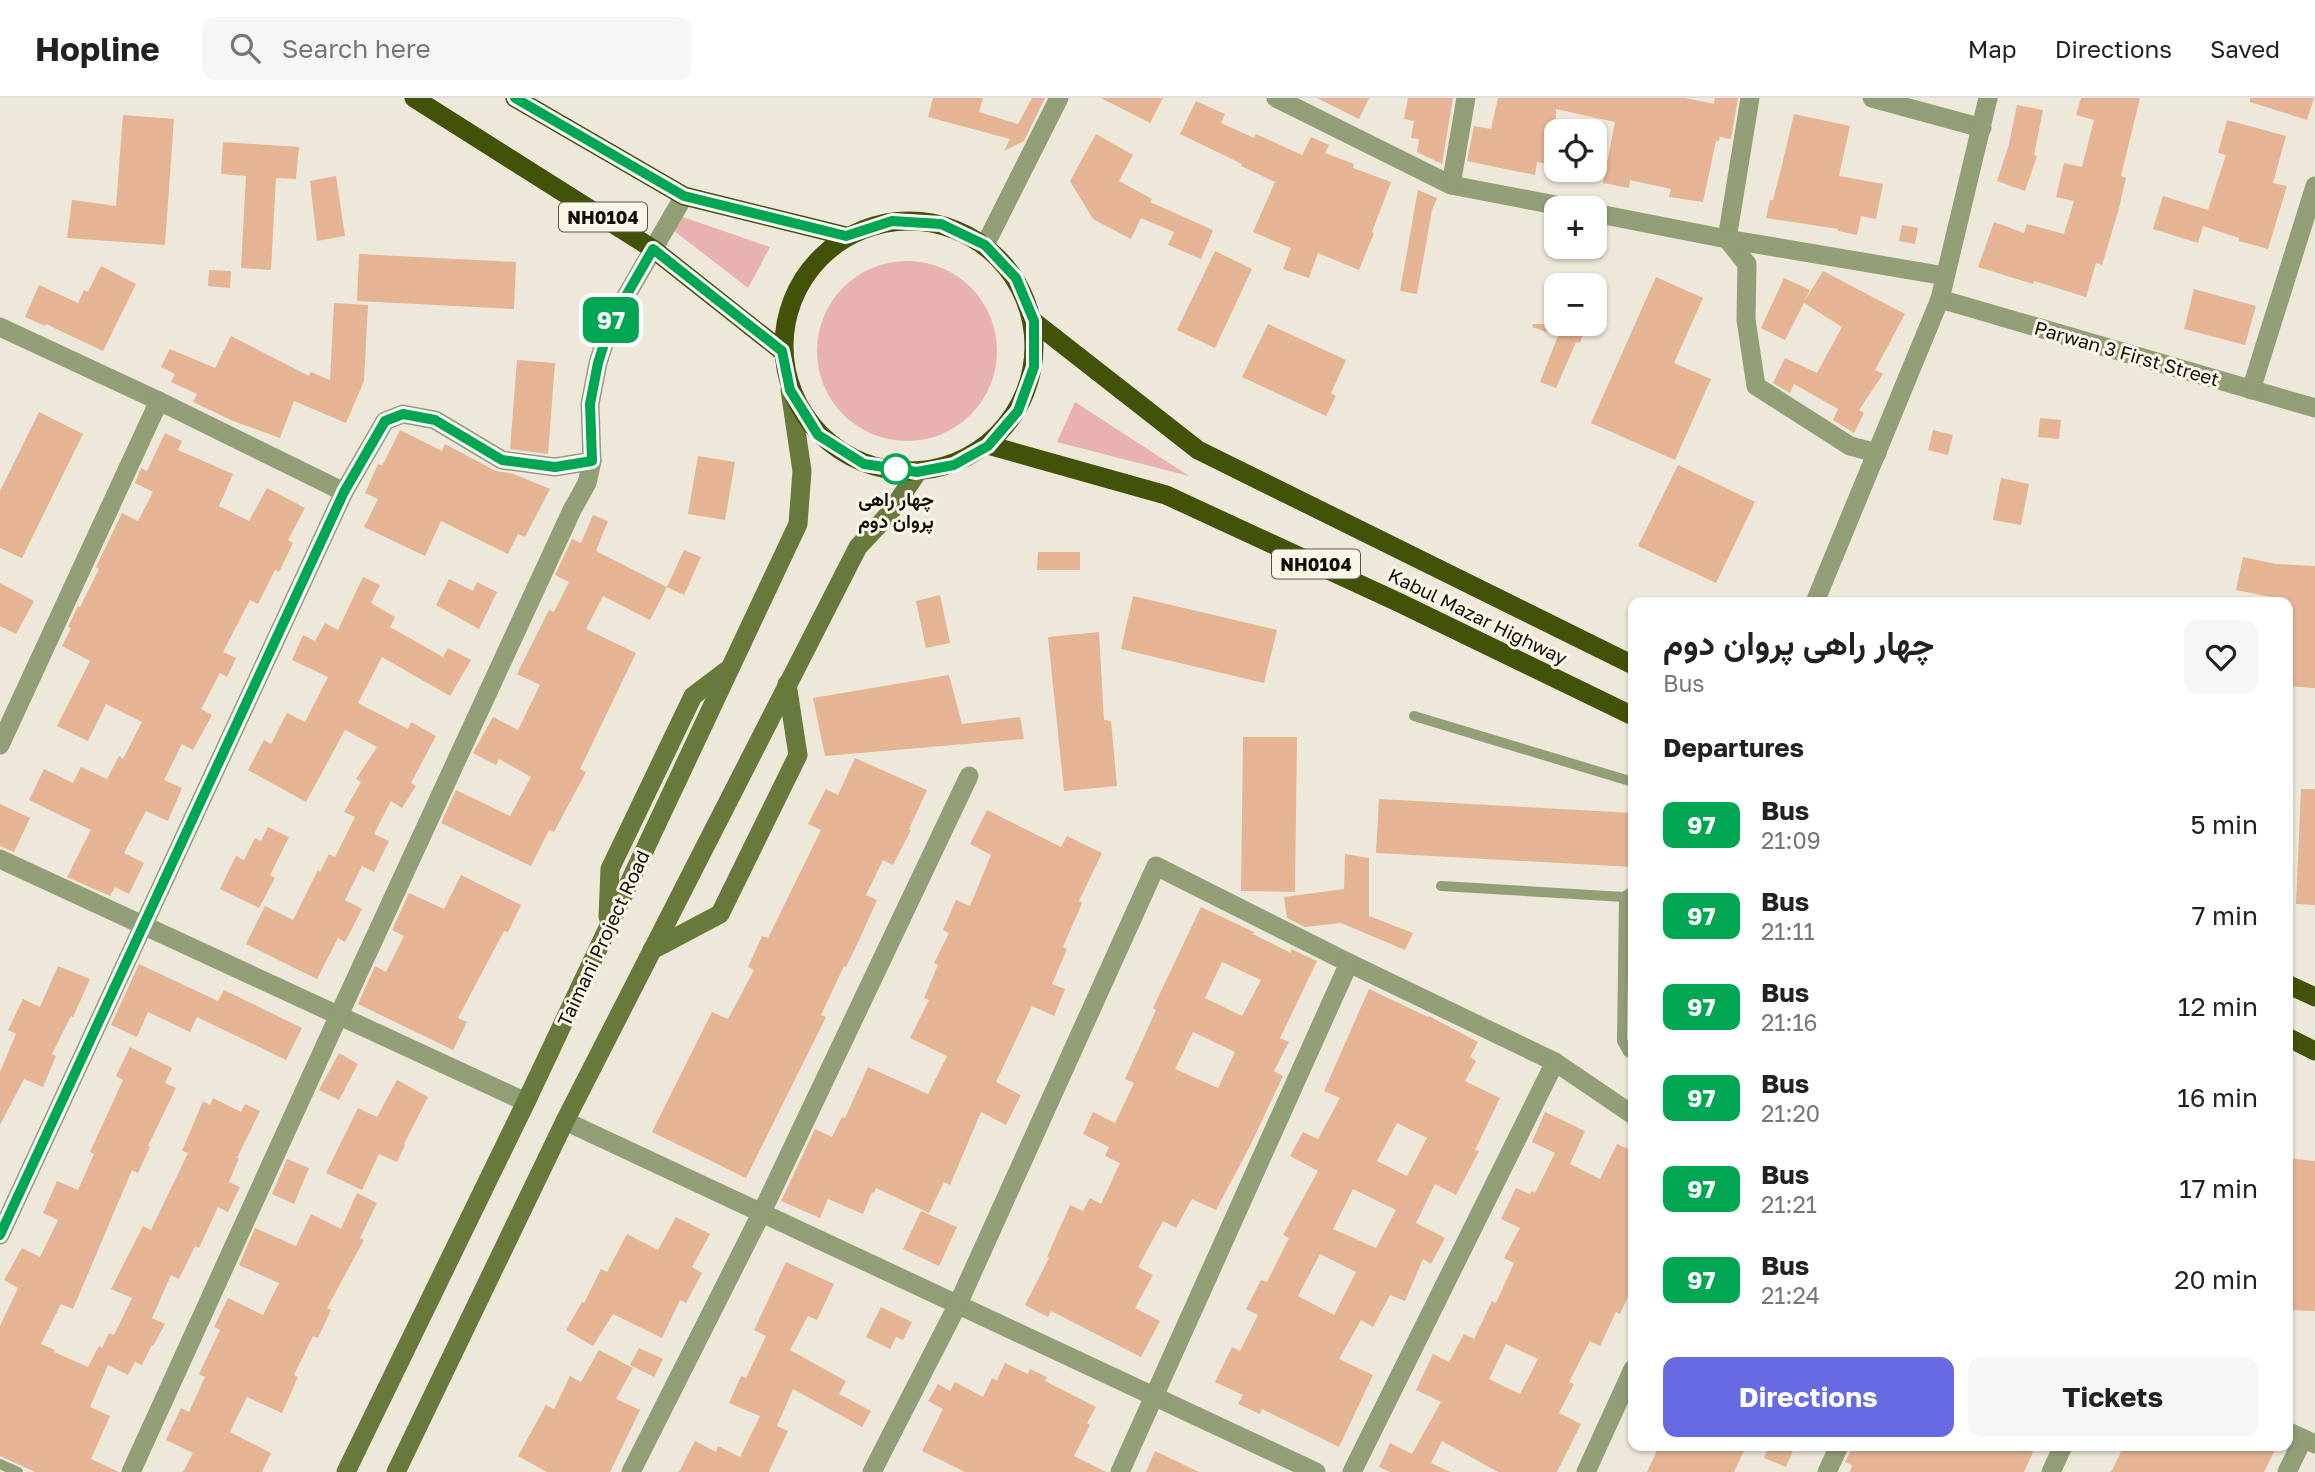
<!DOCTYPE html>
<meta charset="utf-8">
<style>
:root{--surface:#fff;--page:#f6f6f6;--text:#222;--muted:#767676;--line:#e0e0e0;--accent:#686ae4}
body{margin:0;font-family:"Golos Text",Vazirmatn,sans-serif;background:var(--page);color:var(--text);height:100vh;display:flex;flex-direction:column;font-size:26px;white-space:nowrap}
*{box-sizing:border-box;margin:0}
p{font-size:23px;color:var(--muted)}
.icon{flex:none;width:38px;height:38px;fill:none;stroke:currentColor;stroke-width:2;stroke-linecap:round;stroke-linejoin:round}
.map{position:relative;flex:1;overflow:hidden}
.sheet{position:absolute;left:1628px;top:499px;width:665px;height:854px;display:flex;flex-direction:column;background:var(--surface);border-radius:14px;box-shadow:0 2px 5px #0004}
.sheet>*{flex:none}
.badge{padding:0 14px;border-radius:10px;font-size:24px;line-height:46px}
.controls{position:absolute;left:1544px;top:21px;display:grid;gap:14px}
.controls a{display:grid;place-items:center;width:63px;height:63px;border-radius:14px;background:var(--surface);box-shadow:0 2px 5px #0004;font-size:35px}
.map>.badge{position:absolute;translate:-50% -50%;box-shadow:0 0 0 4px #fff}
h2{padding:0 35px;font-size:26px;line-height:63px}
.round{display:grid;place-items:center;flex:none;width:74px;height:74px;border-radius:14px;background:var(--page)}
.headline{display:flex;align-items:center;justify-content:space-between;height:119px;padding:0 35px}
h1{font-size:33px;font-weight:700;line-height:52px}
.button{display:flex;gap:14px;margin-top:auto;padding:14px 35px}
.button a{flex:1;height:80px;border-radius:14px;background:var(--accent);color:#fff;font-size:28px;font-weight:700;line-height:80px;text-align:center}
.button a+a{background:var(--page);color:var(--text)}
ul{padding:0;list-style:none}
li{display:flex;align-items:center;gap:21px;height:91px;padding:0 35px}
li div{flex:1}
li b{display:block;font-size:26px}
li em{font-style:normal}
li .badge{min-width:77px;font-weight:700;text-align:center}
header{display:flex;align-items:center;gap:42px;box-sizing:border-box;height:98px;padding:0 35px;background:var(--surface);border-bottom:2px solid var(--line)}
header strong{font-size:33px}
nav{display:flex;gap:38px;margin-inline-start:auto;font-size:24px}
.search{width:490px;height:63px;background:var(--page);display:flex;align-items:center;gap:18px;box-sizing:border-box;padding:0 24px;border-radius:14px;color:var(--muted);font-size:26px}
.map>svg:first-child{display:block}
</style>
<header>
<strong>Hopline</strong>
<div class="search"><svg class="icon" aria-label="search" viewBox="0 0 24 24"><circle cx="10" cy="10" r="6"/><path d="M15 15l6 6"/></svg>Search here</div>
<nav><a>Map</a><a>Directions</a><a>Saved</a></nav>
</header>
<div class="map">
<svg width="2315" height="1374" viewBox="0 0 2315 1374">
<rect width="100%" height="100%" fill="#eee8da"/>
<g fill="#e7b2b0">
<polygon points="680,118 770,149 748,190 673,132"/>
<circle cx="907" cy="253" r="90"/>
<polygon points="1075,304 1189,378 1057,344"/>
</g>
<g fill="#e5b494" fill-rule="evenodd">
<polygon points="933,0 983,0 979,14 1018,26 1032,0 1045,0 1024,43 1004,53 1010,41 928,19"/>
<polygon points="1101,0 1163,0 1150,25"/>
<polygon points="1317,0 1369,0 1359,21"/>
<polygon points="1408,0 1453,0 1442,66 1417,54 1419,41 1411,40 1414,23 1404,21"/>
<polygon points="1498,0 1685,0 1714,6 1715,0 1738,0 1731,41 1720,39 1719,43 1716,43 1703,104 1669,99 1671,91 1630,82 1629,90 1603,85 1615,24 1556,11 1556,68 1537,64 1535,77 1467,63 1474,28 1491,31"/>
<polygon points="2081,0 2140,0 2121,78 2126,80 2118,114 2102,167 2096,165 2086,199 2034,183 2033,186 1978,169 1994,124 2024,135 2027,126 2064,136 2074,103 2056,99 2064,65 2082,69 2094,22 2076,17"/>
<polygon points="2250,0 2314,0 2307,22 2250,4"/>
<polygon points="1196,3 1225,16 1221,25 1254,40 1256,36 1302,57 1311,39 1329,47 1325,55 1354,66 1353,70 1391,84 1372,134 1374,135 1359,172 1318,155 1309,180 1283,171 1291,150 1253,134 1275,84 1241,68 1242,66 1180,36"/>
<polygon points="2017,7 2043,12 2034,57 2037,58 2025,93 1997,83 2009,46"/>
<polygon points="1794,16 1850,28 1839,78 1883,86 1876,121 1861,118 1857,137 1838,133 1838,131 1766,120 1770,102 1773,102 1782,67"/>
<polygon points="123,17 174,21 165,147 67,140 72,102 116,108"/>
<polygon points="2227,22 2286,38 2273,85 2287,88 2268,151 2239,143 2239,140 2203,128 2198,145 2153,131 2163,98 2208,112 2226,57 2218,55"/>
<polygon points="1096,36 1133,57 1119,83 1152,101 1150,104 1213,132 1201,161 1168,147 1174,134 1141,120 1131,141 1093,121 1070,83"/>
<polygon points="223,44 299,49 296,81 276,80 271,172 241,170 246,78 221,76"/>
<polygon points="336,78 345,138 317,143 310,83"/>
<polygon points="1418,92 1437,100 1432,112 1417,196 1400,193"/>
<polygon points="1902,127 1918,130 1915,146 1899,143"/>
<polygon points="1215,153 1252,171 1215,250 1177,232"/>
<polygon points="359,156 516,164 514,211 357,203"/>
<polygon points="101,168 136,186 103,253 46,226 45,228 25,219 39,187 78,205 84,192 88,194"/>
<polygon points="209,172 231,173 230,190 208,188"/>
<polygon points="1823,173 1905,216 1875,272 1883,276 1859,312 1864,315 1854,335 1833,322 1838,311 1794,286 1790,295 1773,285 1785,260 1817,275 1842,229 1804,205 1785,242 1761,230 1784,180 1810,192 1804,204"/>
<polygon points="1656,179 1703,200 1674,265 1711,281 1675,362 1591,325"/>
<polygon points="2194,191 2256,208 2245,247 2184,231"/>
<polygon points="334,205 368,207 364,283 346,325 294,303 280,340 233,323 193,304 197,296 171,284 175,276 161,269 170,251 215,270 231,238 309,278 311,274 330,282"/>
<polygon points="1268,226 1346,262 1331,295 1336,298 1326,318 1242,279"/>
<polygon points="1533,226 1587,226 1580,245 1576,244 1556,290 1540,284 1558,238 1532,229"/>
<polygon points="517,262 555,265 548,356 510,351"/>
<polygon points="39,314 83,336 22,460 0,450 0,393"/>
<polygon points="2040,320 2061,322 2059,341 2038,339"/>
<polygon points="400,332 442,353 445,346 496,373 514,376 550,391 525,439 518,436 508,456 441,423 425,458 364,429 378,401 365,395 378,366 382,368"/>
<polygon points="1933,332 1953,337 1948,357 1928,352"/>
<polygon points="165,335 182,343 178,352 233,376 219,408 249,423 267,390 305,410 288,442 293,445 279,474 275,472 258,506 250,502 223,554 236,560 227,579 220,575 201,611 212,617 193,652 182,646 164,682 182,690 168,723 146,713 124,755 144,765 129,796 115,789 110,798 67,779 91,732 29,702 44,671 73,685 81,669 107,681 119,658 123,661 142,624 106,606 88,643 57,628 90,563 62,548 71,530 68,529 78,508 80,509 99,471 96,469 122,415 138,423 153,394 135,385 141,370 147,373"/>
<polygon points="698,358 735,364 725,422 688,416"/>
<polygon points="1678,367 1755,404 1716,485 1638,448"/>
<polygon points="2001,380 2029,386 2021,427 1993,422"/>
<polygon points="593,417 608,423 596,453 667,489 650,522 603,498 586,531 636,555 580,671 586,674 554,734 549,732 531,768 441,725 456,692 510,718 531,679 499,661 496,667 473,655 493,619 518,632 540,587 517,576 549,512 554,514 569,484 555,477 572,441 581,445"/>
<polygon points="684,452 701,459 684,497 667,489"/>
<polygon points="1038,454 1080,454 1080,472 1037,472"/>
<polygon points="2243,459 2276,466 2315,468 2315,590 2287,588 2287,504 2271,504 2271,499 2236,492"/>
<polygon points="363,479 380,487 371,505 395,519 390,529 443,559 448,550 471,562 450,598 382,559 358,605 408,631 411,624 436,638 411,685 416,688 402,710 391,703 374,736 389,743 374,774 362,768 345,802 362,811 345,844 338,840 317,881 246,846 265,808 293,822 318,772 320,774 329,756 335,759 355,719 344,714 361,684 356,681 377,649 345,632 306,704 248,672 264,642 271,646 287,615 305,624 328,579 292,562 303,537 315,543 325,525 338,532"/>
<polygon points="449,481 473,493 477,484 497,494 479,531 436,507"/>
<polygon points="0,485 34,503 16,536 0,528"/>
<polygon points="940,497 950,545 926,550 916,503"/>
<polygon points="1133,498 1277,532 1264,585 1121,551"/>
<polygon points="1099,534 1104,622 1111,623 1117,688 1064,693 1048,539"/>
<polygon points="949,577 962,626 1020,619 1024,641 825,658 813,600"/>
<polygon points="1243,639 1297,639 1295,794 1241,793"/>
<polygon points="855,660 927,692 909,731 911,732 893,767 883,762 866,797 877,802 861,838 846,869 844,868 821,917 826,919 746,1080 652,1034 712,914 728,921 754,872 748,869 762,838 768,840 821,732 808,726 826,691 838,697"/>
<polygon points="2301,691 2315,691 2315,807 2296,806"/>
<polygon points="1379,701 1633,715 1633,769 1376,755"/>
<polygon points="0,706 30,720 14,754 0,748"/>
<polygon points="987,712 1061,749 1067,738 1102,755 1079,803 1082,805 1063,849 1067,851 1052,886 1065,891 1054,918 1032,908 996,984 1021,997 1006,1027 981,1014 950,1087 944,1084 929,1115 876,1090 874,1095 872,1094 863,1116 828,1101 820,1120 781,1103 815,1031 832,1039 842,1019 845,1020 868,969 928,996 947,958 910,940 929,902 924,900 938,867 934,865 949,835 943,832 956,802 970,808 991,757 970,746"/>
<polygon points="268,729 289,739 270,777 275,780 259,810 220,791 236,758 244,762 255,740 261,743"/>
<polygon points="1345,756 1369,760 1369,818 1413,835 1405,852 1341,825 1305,829 1287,820 1284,799 1344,791"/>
<polygon points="461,777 521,807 508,834 504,833 458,920 467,924 453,952 358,906 375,868 386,874 404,838 392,832 409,795 444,811"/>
<path d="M1201 809 1256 835H1251L1291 855V851L1317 863 1280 940 1289 944 1274 973 1283 978 1249 1050 1216 1112 1192 1101 1176 1130 1163 1123 1138 1169 1153 1177 1135 1210 1160 1223 1141 1259 1051 1213 1048 1219 1025 1207 1049 1160 1047 1159 1070 1107 1083 1113 1090 1100 1101 1106 1120 1065 1105 1058 1109 1049 1083 1036 1093 1014 1115 1025 1134 985 1125 981 1156 912 1153 910ZM1222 864 1261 882 1242 918 1205 900ZM1193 934 1235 954 1218 990 1175 971Z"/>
<polygon points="139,866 218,903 224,892 302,930 286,962 197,919 190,934 148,914 137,939 111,927"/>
<polygon points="58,868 90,881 73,919 71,918 52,956 56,958 43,989 24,981 0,1027 0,974 16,936 8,932 23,901 40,909"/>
<path d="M1369 891 1428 919 1429 918 1478 944 1470 959 1476 963 1465 983 1500 1000 1475 1052 1479 1053 1456 1097 1435 1086 1416 1125 1445 1140 1431 1166 1423 1161 1405 1203 1390 1197 1373 1229 1361 1222 1339 1261 1373 1277 1339 1349 1262 1311 1260 1316 1238 1306 1243 1297 1215 1284 1232 1249 1240 1253 1258 1217 1246 1211 1261 1182 1267 1184 1289 1140 1283 1137 1318 1073 1290 1058 1303 1034 1318 1041 1340 1000 1324 993ZM1397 1025 1427 1040 1407 1078 1377 1063ZM1353 1091 1396 1112 1376 1150 1333 1131ZM1320 1156 1356 1174 1334 1217 1298 1198Z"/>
<polygon points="130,949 172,970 165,985 176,990 148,1048 150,1049 138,1075 132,1072 73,1211 61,1206 41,1246 55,1252 54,1254 88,1269 99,1248 102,1250 109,1235 114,1237 132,1200 111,1191 143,1128 151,1132 188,1055 182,1053 203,1003 210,1007 213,1000 241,1014 245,1006 260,1013 237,1060 239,1060 229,1084 240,1089 228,1114 218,1109 199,1150 195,1148 179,1181 171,1177 152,1220 165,1226 153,1248 152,1247 142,1267 135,1264 128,1277 108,1267 90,1309 110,1318 91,1361 119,1374 35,1374 0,1358 0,1228 18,1190 4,1182 22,1150 40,1159 58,1122 43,1115 57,1083 78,1092 94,1056 90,1054 123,982 116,978"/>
<polygon points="339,955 358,966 339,1002 319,992"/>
<polygon points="397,982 428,999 404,1046 405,1047 397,1064 379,1056 362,1092 326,1075 358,1010 377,1019"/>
<path d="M1545 1014 1585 1033 1570 1066 1600 1081 1617 1046 1633 1053V1188L1620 1216 1616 1214 1600 1248 1590 1243 1569 1284 1574 1286 1559 1315 1581 1326 1557 1374H1498L1442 1343 1431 1365 1450 1374H1390L1379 1369 1390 1345 1412 1356 1441 1304 1416 1292 1433 1256 1449 1264 1464 1236 1474 1241 1492 1203 1496 1205 1514 1165 1504 1160 1520 1130 1501 1121 1516 1090 1530 1096 1532 1093 1535 1095 1555 1055 1532 1044ZM1506 1246 1538 1261 1520 1296 1489 1281Z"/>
<polygon points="2287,1060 2315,1063 2315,1213 2287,1212"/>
<polygon points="287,1061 309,1070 294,1106 272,1096"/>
<polygon points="357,1095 377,1105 360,1140 364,1142 327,1210 331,1212 318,1240 313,1238 294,1277 298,1279 282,1315 247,1299 230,1334 271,1355 262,1374 183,1374 193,1355 166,1342 181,1310 189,1314 205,1279 199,1276 220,1232 214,1229 228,1200 263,1217 279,1185 239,1167 255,1130 296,1148 311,1116 341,1131"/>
<polygon points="921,1113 957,1129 939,1168 903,1151"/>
<polygon points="676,1119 710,1136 692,1169 702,1175 686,1205 680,1202 662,1240 613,1216 593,1248 566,1232 582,1204 584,1205 601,1171 607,1174 627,1136 658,1152"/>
<polygon points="786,1164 834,1186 817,1222 808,1218 790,1252 846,1283 839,1296 871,1313 862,1329 793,1291 777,1328 788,1333 769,1373 770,1374 679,1374 695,1343 716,1354 718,1348 740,1359 760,1318 729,1305 741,1278 746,1280 766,1238 754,1232"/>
<polygon points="881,1209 912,1224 903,1242 896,1239 890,1251 866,1239"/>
<polygon points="639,1250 663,1261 654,1279 630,1267"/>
<polygon points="599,1252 633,1270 616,1301 640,1312 610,1374 547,1374 518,1358 546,1307 554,1311 570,1278 581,1284"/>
<polygon points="1005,1265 1028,1276 1030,1271 1047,1279 1045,1283 1096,1309 1087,1325 1090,1327 1074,1358 1106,1374 965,1374 922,1353 943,1311 928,1303 938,1286 950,1293 955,1284 983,1299 992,1280 997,1282"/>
<polygon points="1659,1348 1733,1348 1744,1353 1734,1374 1647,1374"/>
<polygon points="1769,1348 1795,1348 1786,1369 1764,1360"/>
<polygon points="1853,1348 2036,1348 2024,1374 1850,1374 1852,1367 1845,1364"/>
<polygon points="2124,1348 2277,1348 2264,1374 2111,1374"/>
<polygon points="1155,1353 1199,1374 1146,1374"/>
</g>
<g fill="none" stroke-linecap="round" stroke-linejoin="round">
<g stroke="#919e76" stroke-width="10">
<polyline points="1414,618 1633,684"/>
<polyline points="1441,788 1624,799 1633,793"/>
<polyline points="1624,799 1622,943 1628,954 1633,956"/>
<polyline points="0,1366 18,1374"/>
</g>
<g stroke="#919e76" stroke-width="19">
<polyline points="1276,0 1451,87 1571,110"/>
<polyline points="1750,0 1727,141 1747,166 1746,222 1756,288 1850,348 1877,355"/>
<polyline points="1872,0 1982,30"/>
<polyline points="1451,87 1466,0"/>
<polyline points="1594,115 1727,141 1945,178"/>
<polyline points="985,147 1059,0"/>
<polyline points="1940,201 2315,310"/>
<polyline points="0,229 159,303 344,394"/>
<polyline points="2251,292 2315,88"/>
<polyline points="1815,504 1940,201 1988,0"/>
<polyline points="0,647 159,303"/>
<polyline points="0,761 526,1004"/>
<polyline points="565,1023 1316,1374"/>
<polyline points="0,1137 344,394 385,323 403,316 435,322 502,362 555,369 592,363"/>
<polyline points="2287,1333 2315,1346"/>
<polyline points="131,1374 339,917 572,412 587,385 592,363 590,306 598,265 611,224 684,98"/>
<polyline points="631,1374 761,1116 969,678"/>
<polyline points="872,1374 958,1206 1156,768 1349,865 1555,964 1633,1017"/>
<polyline points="1120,1374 1349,865"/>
<polyline points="1352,1374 1555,964"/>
<polyline points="1586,1374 1633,1271"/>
<polyline points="1827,1374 1839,1348"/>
<polyline points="2051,1374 2063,1348"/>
<polyline points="2287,1374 2303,1341"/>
</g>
<g stroke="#677a3c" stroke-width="19">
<polyline points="608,819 610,771 693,598 726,573"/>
<polyline points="652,852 720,816 798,657 787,586"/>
<polyline points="346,1374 526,1004 798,426 802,373 790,292"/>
<polyline points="396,1374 565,1023 858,449 889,416 917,375"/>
</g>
<g stroke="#425208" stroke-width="19">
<polyline points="414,0 653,151 782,253"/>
<polyline points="515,0 684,98 846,138"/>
<circle cx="909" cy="248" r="125"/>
<polyline points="1033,223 1198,352 1633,567"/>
<polyline points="988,347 1166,397 1400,505 1633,618"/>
<polyline points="2287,886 2315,899"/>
<polyline points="2287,939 2315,953"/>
</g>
</g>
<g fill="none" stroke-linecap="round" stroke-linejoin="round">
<g stroke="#fff" stroke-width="16">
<polyline id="line" points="0,1137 344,394 385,323 403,316 435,322 502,362 555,369 592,363 590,306 598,265 611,224 653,151 782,253 790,292 818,337 864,366 917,374 954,367 988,348 1018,313 1034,269 1034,223 1016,180 985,147 941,126 892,123 846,138 684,98 515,0"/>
</g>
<use href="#line" stroke="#00a651" stroke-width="10"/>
</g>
<circle fill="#fff" stroke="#00a651" stroke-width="3.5" cx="896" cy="371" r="14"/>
<g text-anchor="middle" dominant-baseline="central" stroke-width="6" stroke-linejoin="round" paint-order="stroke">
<g fill="#fbf5e8" stroke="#57544d" stroke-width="2">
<rect x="559" y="104.5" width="88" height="29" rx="5"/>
<rect x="1272" y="451.5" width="88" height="29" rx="5"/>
</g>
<g font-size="18" font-weight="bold" fill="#110f0a">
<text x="603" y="119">NH0104</text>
<text x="1316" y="466">NH0104</text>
</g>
<g font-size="19" fill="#110f0a" stroke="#fbf5e8">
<text transform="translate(2127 255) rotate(16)">Parwan 3 First Street</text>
<text transform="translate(1478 518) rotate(26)">Kabul Mazar Highway</text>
<text transform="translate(603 840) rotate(-65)">Taimani Project Road</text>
</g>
<g font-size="19" font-weight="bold" fill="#110f0a" stroke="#fbf5e8">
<text x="896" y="400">چهار راهی<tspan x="896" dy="22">پروان دوم</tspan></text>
</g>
</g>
</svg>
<div class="controls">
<a><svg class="icon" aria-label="locate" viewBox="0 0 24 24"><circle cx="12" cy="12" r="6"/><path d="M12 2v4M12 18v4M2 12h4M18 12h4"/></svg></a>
<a>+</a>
<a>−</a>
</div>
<b class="badge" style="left:611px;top:222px;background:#00a651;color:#fff">97</b>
<section class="sheet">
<div class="headline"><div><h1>چهار راهی پروان دوم</h1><p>Bus</p></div><a class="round"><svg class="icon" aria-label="heart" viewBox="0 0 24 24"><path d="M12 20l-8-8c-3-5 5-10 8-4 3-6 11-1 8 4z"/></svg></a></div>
<h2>Departures</h2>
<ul>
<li><span class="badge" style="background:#00a651;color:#fff">97</span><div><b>Bus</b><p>21:09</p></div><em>5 min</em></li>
<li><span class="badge" style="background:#00a651;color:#fff">97</span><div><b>Bus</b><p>21:11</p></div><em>7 min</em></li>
<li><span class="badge" style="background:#00a651;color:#fff">97</span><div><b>Bus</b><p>21:16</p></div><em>12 min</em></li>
<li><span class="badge" style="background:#00a651;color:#fff">97</span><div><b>Bus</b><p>21:20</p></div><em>16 min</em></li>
<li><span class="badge" style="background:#00a651;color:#fff">97</span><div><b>Bus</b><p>21:21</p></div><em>17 min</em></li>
<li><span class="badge" style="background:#00a651;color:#fff">97</span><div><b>Bus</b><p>21:24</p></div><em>20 min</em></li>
</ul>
<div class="button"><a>Directions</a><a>Tickets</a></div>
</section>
</div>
